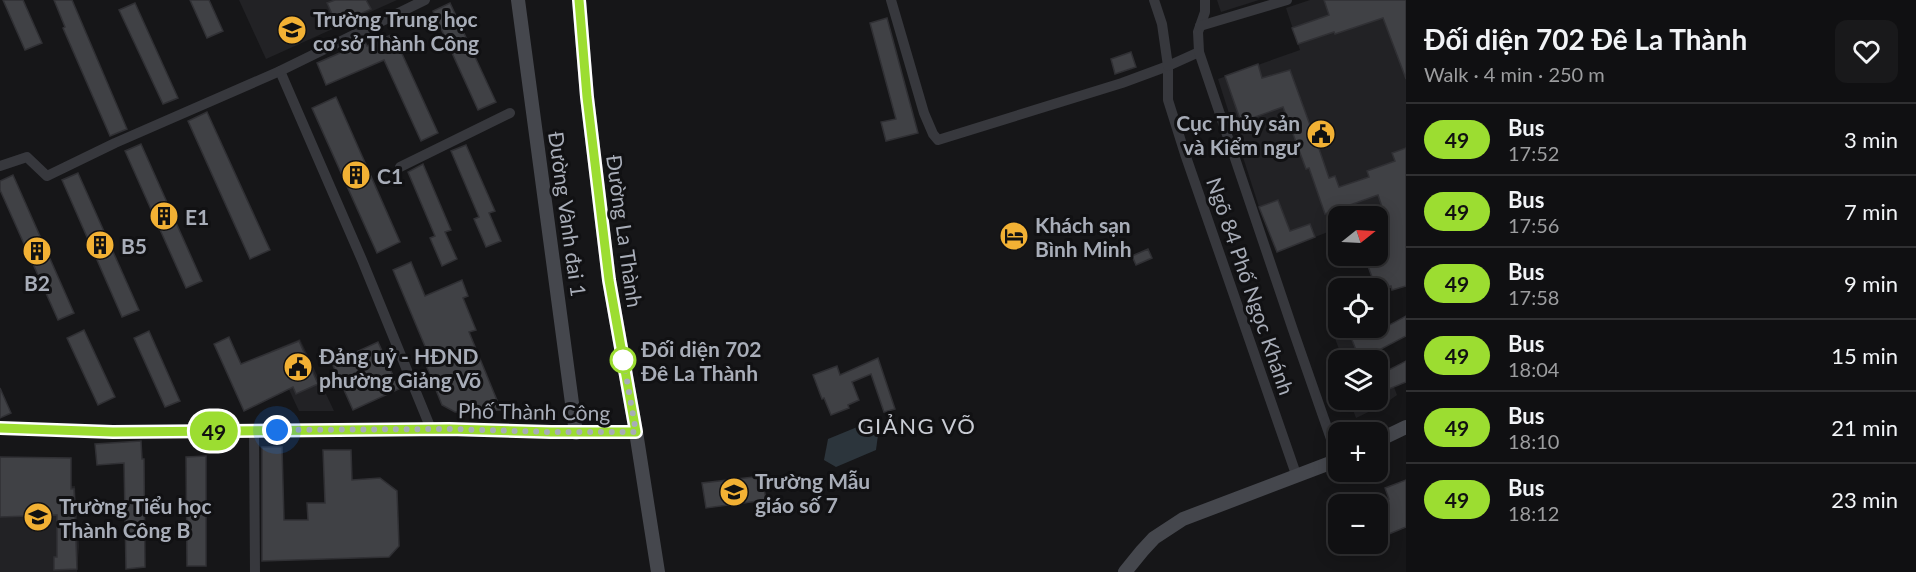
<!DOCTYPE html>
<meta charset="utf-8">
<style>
:root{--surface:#101012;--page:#19191b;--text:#f1f3f6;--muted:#9c9d9f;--line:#303032}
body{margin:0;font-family:Lato,sans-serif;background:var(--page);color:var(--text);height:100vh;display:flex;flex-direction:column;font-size:22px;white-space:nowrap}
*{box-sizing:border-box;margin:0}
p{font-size:20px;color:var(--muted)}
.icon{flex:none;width:33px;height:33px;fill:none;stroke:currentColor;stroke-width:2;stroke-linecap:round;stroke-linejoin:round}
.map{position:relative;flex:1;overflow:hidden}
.drawer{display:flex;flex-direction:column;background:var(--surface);width:510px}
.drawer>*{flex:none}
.badge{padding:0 12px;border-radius:20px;font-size:21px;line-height:39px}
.needle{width:39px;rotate:72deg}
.controls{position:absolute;left:1328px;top:206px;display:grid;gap:12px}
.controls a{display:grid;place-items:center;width:60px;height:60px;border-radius:12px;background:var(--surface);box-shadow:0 3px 15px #0003,0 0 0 2px var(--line);font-size:30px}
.you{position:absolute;width:30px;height:30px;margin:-15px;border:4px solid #fff;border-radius:50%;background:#1a73e8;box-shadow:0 0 0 9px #1a73e833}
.map>.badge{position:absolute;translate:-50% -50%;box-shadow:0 0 0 3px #fff}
.round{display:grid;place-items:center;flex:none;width:63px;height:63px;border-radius:12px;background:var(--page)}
.overview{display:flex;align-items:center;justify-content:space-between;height:102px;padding:0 18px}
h1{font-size:28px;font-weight:700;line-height:45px}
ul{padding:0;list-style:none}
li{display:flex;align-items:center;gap:18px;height:72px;padding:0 18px;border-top:2px solid var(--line)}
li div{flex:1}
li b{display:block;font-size:22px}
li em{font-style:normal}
li .badge{min-width:66px;font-weight:700;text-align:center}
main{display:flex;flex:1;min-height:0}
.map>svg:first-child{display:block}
</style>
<main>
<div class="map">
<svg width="1406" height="572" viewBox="0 0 1406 572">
<rect width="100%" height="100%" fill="#161618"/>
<g fill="#222225">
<polygon points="239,0 397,0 266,59"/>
<polygon points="1217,0 1259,0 1221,12"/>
<polygon points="1310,0 1406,0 1406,203 1371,216 1338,216 1338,228 1277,252 1259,207 1218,79 1300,50 1286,8"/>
<polygon points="1338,319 1338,327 1371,327 1397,395 1383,405 1356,418 1349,399 1377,399 1377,360 1343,360 1329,322"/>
<polygon points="300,339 334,411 299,411 271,351"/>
<polygon points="75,486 79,546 77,572 0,572 0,488"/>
</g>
<polygon fill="#2c353c" points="867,423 878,435 876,450 836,467 824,460 828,439"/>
<g fill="#404145" stroke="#303034" stroke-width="1.5">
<polygon points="3,0 23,0 42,43 25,50"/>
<polygon points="54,0 72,0 127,129 110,136 63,28 65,27"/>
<polygon points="190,0 209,0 223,31 207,38"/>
<polygon points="335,0 366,0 371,9 337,25 327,3"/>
<polygon points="1324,0 1406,0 1406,79 1383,18 1335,34 1334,32 1298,44 1292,28 1329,15"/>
<polygon points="135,3 178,98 163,104 119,10"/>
<polygon points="450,3 496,102 478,110 433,11"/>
<polygon points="887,18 918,133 886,141 881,122 896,119 870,23"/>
<polygon points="393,34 438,133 421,141 384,60 326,85 317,63 365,42 367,46"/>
<polygon points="1131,52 1136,67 1115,74 1111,59"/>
<polygon points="1258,64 1262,78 1290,70 1310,125 1313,124 1318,136 1315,137 1329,178 1335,176 1339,187 1369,177 1367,171 1395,161 1392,153 1406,148 1406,286 1392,290 1391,286 1380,290 1376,278 1373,280 1364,255 1377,255 1377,221 1385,216 1378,195 1325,214 1309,168 1306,169 1283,107 1241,122 1225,76"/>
<polygon points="336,97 400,242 377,253 312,108"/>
<polygon points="207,112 270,250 250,259 188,121"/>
<polygon points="141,144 202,281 186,288 125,151"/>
<polygon points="466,145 495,211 489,213 501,241 486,247 474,219 479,217 451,151"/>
<polygon points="423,164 451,230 445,232 457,259 442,266 430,238 435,236 408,172"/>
<polygon points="78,173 139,310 122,317 62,180"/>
<polygon points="13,175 74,313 58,320 0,190 0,181"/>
<polygon points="1278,200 1290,231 1310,224 1315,237 1277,252 1259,207"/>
<polygon points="1148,249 1152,258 1136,265 1132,256"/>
<polygon points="411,262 425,296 462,280 468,296 463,298 476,330 469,332 501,410 455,412 442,405 426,365 432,363 393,270"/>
<polygon points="1406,316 1406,336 1377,351 1385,372 1406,361 1406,382 1377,394 1377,360 1355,360 1356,350 1347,327 1368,327 1371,335"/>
<polygon points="84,330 115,397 98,405 67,338"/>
<polygon points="149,331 180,401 165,407 134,338"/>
<polygon points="229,337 241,364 299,341 318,384 296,394 293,387 244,411 214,344"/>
<polygon points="378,342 399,389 353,410 332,363"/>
<polygon points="878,358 895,409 884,412 871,374 852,382 859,400 848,405 849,408 831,415 824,398 822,399 813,375 837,366 840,375"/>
<polygon points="0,388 11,413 0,418"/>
<polygon points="141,441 142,459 144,459 145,567 126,569 124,463 97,465 95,444"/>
<polygon points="262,447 282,447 284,520 308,520 307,503 325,503 323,450 351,450 352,480 380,478 397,491 399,546 389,557 262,561"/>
<polygon points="206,456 206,566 187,566 186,457"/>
<polygon points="0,457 71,458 71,489 74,489 77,569 54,570 54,557 57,557 57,515 0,517"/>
<polygon points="762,476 766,500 706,508 702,483"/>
<polygon points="1406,480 1406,527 1389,534 1376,504 1389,499 1385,488"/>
</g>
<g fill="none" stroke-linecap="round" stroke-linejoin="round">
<g stroke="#37383d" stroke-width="10">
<polyline points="891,0 924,113 933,134 938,140 1122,83 1168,66 1168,100 1185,154 1297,477"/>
<polyline points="1154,0 1162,24 1168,66 1199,52"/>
<polyline points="1205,0 1205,12 1198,32 1199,52 1293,330 1338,459"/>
<polyline points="1200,26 1287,0"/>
<polyline points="280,71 362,260 431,429"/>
<polyline points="0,166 27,157 47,176 115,143 280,71 425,0"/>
<polyline points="400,167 510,113"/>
<polyline points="0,428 113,432 449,429 561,433 636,432"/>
<polyline points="254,430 255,572"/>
</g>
<g stroke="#45474d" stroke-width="14">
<polyline points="518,0 576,433"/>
<polyline points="579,0 587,97 609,280 636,432 658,572"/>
<polyline points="1377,441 1406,427"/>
<polyline points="1125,572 1142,551 1154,538 1183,519 1338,460"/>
</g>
</g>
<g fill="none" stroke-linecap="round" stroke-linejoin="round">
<g stroke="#fff" stroke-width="14">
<polyline id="line" points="0,428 113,432 449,429 551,432 636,432 609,280 587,97 579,0"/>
</g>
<use href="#line" stroke="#9cdd31" stroke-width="9"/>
<polyline stroke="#a8adb8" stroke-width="6" stroke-dasharray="0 10.8" points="277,430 449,429 551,432 636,432 622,352 623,360"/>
</g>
<defs>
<g id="school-disc" transform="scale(1.5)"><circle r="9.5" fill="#f2b134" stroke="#111113"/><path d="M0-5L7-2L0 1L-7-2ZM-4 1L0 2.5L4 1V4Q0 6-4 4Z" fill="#111"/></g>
<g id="civic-disc" transform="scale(1.5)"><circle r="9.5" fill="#f2b134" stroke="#111113"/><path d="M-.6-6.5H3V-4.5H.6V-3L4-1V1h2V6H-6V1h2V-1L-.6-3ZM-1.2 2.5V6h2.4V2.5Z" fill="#111"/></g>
<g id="building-disc" transform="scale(1.5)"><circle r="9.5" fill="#f2b134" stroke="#111113"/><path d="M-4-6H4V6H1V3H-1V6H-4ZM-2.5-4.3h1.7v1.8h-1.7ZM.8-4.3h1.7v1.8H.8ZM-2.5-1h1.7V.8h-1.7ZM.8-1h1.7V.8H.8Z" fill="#111"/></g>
<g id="hotel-disc" transform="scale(1.5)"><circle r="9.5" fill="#f2b134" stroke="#111113"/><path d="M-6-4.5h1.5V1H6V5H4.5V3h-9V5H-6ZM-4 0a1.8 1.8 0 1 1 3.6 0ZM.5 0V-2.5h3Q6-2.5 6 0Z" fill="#111"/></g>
</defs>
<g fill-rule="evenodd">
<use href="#school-disc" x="292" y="30"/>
<use href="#civic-disc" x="1321" y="134"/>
<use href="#building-disc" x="356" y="175"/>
<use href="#building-disc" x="164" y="216"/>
<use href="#hotel-disc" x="1014" y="236"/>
<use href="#building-disc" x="100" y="245"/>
<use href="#building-disc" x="37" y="251"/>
<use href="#civic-disc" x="298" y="367"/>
<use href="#school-disc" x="734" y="492"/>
<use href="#school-disc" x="38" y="517"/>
</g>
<circle fill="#fff" stroke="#9cdd31" stroke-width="3" cx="623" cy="360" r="12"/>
<g text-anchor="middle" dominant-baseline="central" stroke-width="6" stroke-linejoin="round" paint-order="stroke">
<g font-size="21" font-weight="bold" fill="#a8adb8" stroke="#111113" text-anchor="start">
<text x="313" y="18">Trường Trung học<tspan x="313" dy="24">cơ sở Thành Công</tspan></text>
<text x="1300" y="122" text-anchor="end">Cục Thủy sản<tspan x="1300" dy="24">và Kiểm ngư</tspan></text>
<text x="377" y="175">C1</text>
<text x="185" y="216">E1</text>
<text x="1035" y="224">Khách sạn<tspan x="1035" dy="24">Bình Minh</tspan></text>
<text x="121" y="245">B5</text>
<text x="37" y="282" text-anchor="middle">B2</text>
<text x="319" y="355">Đảng uỷ - HĐND<tspan x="319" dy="24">phường Giảng Võ</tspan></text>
<text x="755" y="480">Trường Mẫu<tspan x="755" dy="24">giáo số 7</tspan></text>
<text x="59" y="505">Trường Tiểu học<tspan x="59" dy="24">Thành Công B</tspan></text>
</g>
<g font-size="21" fill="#a8adb8" stroke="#111113">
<text transform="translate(568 214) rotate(82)">Đường Vành đai 1</text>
<text transform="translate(625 231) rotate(82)">Đường La Thành</text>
<text transform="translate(1251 286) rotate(71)">Ngõ 84 Phố Ngọc Khánh</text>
<text transform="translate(534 411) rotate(1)">Phố Thành Công</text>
</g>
<g font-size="21" font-weight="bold" fill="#a8adb8" stroke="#111113" text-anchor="start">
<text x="641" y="348">Đối diện 702<tspan x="641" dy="24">Đê La Thành</tspan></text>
</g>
<g font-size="22" letter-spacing="1.5" fill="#c9ccd4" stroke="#111113">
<text x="917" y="425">GIẢNG VÕ</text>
</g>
</g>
</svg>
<div class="controls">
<a><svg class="needle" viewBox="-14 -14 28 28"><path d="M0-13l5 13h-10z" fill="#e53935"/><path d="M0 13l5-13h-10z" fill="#9c9d9f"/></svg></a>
<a><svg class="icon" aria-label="locate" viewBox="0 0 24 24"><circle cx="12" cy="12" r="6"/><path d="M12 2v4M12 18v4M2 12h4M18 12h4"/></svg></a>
<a><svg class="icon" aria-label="layers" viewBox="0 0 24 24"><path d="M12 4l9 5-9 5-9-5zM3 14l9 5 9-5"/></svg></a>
<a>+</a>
<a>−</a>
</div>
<div class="you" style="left:277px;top:430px"></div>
<b class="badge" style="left:214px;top:431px;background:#9cdd31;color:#111">49</b>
</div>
<section class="drawer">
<div class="overview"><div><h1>Đối diện 702 Đê La Thành</h1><p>Walk · 4 min · 250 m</p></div><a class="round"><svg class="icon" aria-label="heart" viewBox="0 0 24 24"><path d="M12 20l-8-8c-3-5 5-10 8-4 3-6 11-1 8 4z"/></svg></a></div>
<ul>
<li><span class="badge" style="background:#9cdd31;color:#111">49</span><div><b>Bus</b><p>17:52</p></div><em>3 min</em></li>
<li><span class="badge" style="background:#9cdd31;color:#111">49</span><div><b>Bus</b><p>17:56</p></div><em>7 min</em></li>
<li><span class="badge" style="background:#9cdd31;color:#111">49</span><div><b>Bus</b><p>17:58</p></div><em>9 min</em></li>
<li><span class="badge" style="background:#9cdd31;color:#111">49</span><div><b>Bus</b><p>18:04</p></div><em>15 min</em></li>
<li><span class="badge" style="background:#9cdd31;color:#111">49</span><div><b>Bus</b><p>18:10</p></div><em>21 min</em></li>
<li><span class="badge" style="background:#9cdd31;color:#111">49</span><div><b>Bus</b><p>18:12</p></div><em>23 min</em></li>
</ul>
</section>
</main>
